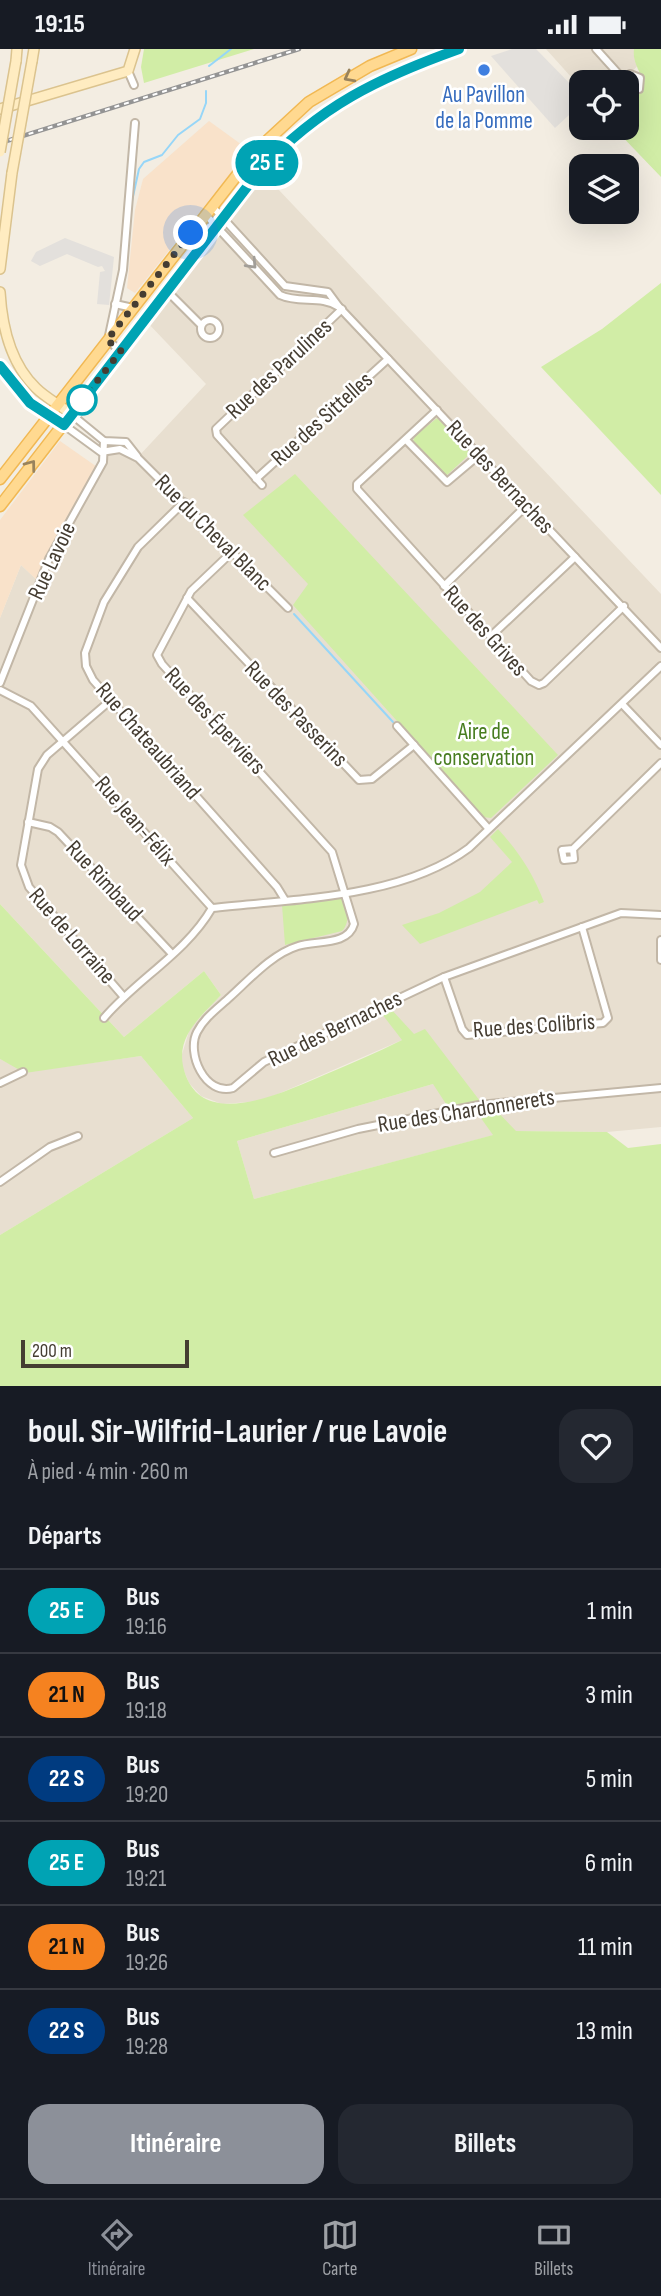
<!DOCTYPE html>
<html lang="fr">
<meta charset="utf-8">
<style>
:root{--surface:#171b24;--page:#242831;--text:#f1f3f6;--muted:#9ea1a6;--line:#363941;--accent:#8c9099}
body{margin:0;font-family:"Sofia Sans Condensed",sans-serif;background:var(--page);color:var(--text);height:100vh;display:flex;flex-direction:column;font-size:26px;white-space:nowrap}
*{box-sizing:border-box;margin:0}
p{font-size:23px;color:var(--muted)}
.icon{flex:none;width:38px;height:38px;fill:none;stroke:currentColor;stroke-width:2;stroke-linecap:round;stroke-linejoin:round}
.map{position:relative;height:1337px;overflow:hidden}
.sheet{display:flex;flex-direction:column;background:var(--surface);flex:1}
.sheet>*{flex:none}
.badge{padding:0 14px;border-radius:23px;font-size:24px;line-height:46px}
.fabs{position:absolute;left:569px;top:21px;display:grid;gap:14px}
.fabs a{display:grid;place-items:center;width:70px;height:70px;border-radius:14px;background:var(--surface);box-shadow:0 7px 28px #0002;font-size:35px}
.scale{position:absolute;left:21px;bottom:18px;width:168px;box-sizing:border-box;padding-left:7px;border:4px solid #453d32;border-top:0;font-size:19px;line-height:24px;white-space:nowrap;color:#453d32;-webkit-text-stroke:5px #fff;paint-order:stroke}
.you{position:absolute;width:35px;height:35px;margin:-18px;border:5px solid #fff;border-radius:50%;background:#1a73e8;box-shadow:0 0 0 10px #1a73e833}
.map>.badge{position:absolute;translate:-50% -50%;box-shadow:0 0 0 4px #fff}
h2{padding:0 28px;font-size:26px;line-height:63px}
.round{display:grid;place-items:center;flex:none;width:74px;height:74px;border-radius:21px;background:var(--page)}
.overview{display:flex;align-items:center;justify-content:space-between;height:119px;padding:0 28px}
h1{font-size:33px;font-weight:700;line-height:52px}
.action{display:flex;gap:14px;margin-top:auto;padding:14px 28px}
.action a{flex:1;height:80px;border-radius:21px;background:var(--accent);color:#fff;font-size:28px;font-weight:700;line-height:80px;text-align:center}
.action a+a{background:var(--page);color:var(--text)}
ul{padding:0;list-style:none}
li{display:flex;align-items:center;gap:21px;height:84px;padding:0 28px;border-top:2px solid var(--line)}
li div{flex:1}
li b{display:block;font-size:26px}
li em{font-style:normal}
li .badge{min-width:77px;font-weight:700;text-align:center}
.status{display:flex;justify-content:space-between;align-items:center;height:49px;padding:0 35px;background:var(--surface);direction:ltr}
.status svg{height:19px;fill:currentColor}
.tabs{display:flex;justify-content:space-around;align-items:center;height:98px;border-top:2px solid var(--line);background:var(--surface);font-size:19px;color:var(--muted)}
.tabs a{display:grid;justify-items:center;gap:4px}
.tabs .on{color:var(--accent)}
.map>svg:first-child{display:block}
</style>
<div class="status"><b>19:15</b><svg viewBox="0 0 49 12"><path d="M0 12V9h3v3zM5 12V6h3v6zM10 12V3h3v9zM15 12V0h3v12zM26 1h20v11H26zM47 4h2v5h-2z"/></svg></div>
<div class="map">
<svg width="661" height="1337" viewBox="0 0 661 1337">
<rect width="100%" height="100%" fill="#f3ede2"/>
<g fill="#e8dfd0">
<polygon points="546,0 636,0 644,10 622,33 581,33 581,39"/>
<polygon points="260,121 661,545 661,1078 607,1083 516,1082 494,1086 254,1150 237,1092 433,1035 425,981 262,1052 222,1055 201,1047 189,1034 180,1012 190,979 221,946 204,922 124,988 0,855 0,569 21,516 39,533 100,420 104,392 122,392 138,408 206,335 145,271"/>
<polygon points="141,1007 193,1069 0,1186 0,1010 26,1023"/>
</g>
<g fill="#f9e2ca">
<polygon points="209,72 249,101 135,244 127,239 135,161 143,130"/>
<polygon points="60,392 100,420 40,534 21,516 0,569 0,471"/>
</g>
<g fill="#d1eda6">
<polygon points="144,0 254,0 144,34 141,18"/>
<path d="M634 0H661V128L614 79H626L627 48 643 38C643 24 632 15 634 0Z"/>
<polygon points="661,234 661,446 541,318 602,280"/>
<polygon points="437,369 472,403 446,427 413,392 415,387"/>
<polygon points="295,425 558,706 491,769 483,768 293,556 308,535 243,466"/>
<path d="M498 780C519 803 533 824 544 853L539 855 537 851 420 895 402 876 439 864 480 843 512 813 490 788Z"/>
<path d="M340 847C348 855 351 873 342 882L285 896 282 856Z"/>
<path d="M0 855 124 988 204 922 221 946C198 971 172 990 186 1027 207 1082 288 1041 324 1026 350 1015 376 1004 402 991L382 965 391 960 414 985 425 980 480 1052 448 1058 433 1035 237 1092 254 1150 493 1086 478 1065 493 1058 516 1082 607 1083 628 1099 661 1095V1337H0V1186L193 1069 141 1007 25 1024 0 1010Z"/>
</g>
<g fill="#e3e0dc">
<polygon points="512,0 536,0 581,46 581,55 555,79 491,7"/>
<polygon points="65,189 114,208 109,256 97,255 100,223 105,222 102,217 98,218 67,205 40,217 31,212 36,203"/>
</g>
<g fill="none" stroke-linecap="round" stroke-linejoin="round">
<g stroke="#96d6f8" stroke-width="2">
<polyline points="209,17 231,0"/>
<polyline points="132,152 139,120 144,113 162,106 178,86 200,70 206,54 206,42"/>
<polyline points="294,565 393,673"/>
</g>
<g stroke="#c2b7a7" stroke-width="10">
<g id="street">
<polyline points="596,0 624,31"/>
<polyline points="128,22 134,36"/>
<polyline points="624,33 630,25 640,29 639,40 626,40"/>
<polyline points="212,157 285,237 328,243 339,258"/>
<path d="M205 165 280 246C299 255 321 246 339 258L661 599"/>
<polyline points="167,242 201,276"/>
<polyline points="115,255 133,259"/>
<circle cx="210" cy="280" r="9"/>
<polyline points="120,302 108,291 123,221 135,74"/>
<polyline points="437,361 357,435 357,440 531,632 539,636 544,634 624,557"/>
<polyline points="71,365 104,392 126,393 137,407"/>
<polyline points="64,376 101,403 120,400 138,409 288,559"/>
<polyline points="406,391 447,433 479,406"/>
<polyline points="256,430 388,310"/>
<polyline points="262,436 217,386 216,380 342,260"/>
<polyline points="184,453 138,498 104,553 85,604 86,617 93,631 277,838 285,851"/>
<path d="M232 503 191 542 157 606 162 615 332 803 354 875C348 897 316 891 298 897 272 905 250 930 230 948 218 959 204 969 197 983 186 1004 205 1047 233 1039L264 1013 444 928 621 864 661 866"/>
<polyline points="444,537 527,456"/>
<polyline points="187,549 359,731 372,730 414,696"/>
<polyline points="491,587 575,508"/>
<polyline points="0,634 49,510 103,413 104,392"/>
<polyline points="0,641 31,657 212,859"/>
<polyline points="111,651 47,706 38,720 21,816 29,838 123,947"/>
<polyline points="622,655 661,696"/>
<polyline points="397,677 488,779"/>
<polyline points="28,773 50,778 58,783 172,905"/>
<polyline points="573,800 574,810 564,811 562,801 573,800 661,714"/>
<path d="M212 859C294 850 402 849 469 799L661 617"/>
<polyline points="661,891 661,911"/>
<polyline points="444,928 462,980 467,986 603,974 608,969 582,878"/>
<path d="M104 969C137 930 186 904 212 859"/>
<polyline points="0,1034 23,1023"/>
<polyline points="274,1104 358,1080 479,1056 661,1039"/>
<polyline points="0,1133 50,1098 78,1087"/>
</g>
</g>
<g stroke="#dbc38e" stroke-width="12">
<g id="secondary">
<polyline points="16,12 17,0"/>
<polyline points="32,12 34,0"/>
<polyline points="0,60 128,22 135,0"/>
<polyline points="0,220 12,124"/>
<path d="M0 243C2 277 10 314 36 339 46 349 60 356 71 365"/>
<polyline points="0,317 30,354 64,376"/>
</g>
</g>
<g stroke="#f1b853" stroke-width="13">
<g id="primary">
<polyline points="0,430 255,103 309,53 370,17 411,0"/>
<path d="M0 457 260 121C321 57 378 29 459 0"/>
</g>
</g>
<use href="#street" stroke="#fff" stroke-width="6"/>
<use href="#secondary" stroke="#ffecc1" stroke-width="9"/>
<use href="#primary" stroke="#ffd990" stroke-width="10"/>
<g stroke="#949494" stroke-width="4.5">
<polyline id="rail" points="0,94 299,0"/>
</g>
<use href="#rail" stroke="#fff" stroke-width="2" stroke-dasharray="5" stroke-linecap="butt"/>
<g stroke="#dbc38e" stroke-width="12" stroke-linecap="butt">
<g id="secondary-bridge">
<polyline points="0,103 16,12"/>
<polyline points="12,124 32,12"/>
</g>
</g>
<use href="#secondary-bridge" stroke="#ffecc1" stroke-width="9"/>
</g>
<defs><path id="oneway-chevron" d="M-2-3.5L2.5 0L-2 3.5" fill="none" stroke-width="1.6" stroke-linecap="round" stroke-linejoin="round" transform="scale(1.75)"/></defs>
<g stroke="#99835c">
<use href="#oneway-chevron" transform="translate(349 28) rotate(152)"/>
<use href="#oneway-chevron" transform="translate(31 416) rotate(-53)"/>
</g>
<use stroke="#a29e98" href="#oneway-chevron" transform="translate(252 215) rotate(47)"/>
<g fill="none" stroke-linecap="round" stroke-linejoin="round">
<g stroke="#fff" stroke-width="16">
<path id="line" d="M0 317 30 354 64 376 260 121C320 57 378 29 459 0"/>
</g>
<use href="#line" stroke="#00a3b4" stroke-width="10"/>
<polyline stroke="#453d32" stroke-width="7" stroke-dasharray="0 12.6" points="82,351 121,302 107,291 191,184"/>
</g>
<circle fill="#3f7fe0" stroke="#fff" stroke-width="2.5" cx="484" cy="21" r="7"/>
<circle fill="#fff" stroke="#00a3b4" stroke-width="3.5" cx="82" cy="351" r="14"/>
<g text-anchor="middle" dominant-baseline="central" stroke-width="5" stroke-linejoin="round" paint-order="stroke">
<g font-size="23" fill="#366cbe" stroke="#fff">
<text x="484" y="46">Au Pavillon<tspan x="484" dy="26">de la Pomme</tspan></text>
</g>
<g font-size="23" fill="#453d32" stroke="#fff">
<text transform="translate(279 320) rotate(-43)">Rue des Parulines</text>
<text transform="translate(322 370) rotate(-42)">Rue des Sittelles</text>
<text transform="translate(500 428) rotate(47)">Rue des Bernaches</text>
<text transform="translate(213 484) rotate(45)">Rue du Cheval Blanc</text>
<text transform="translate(52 512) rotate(-65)">Rue Lavoie</text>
<text transform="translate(485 582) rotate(48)">Rue des Grives</text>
<text transform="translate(296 665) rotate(46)">Rue des Passerins</text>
<text transform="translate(215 672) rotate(47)">Rue des Éperviers</text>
<text transform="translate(148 692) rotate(49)">Rue Chateaubriand</text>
<text transform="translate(135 772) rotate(49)">Rue Jean-Félix</text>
<text transform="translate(104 832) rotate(47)">Rue Rimbaud</text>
<text transform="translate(72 887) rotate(49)">Rue de Lorraine</text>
<text transform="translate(534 977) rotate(-4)">Rue des Colibris</text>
<text transform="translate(335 980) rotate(-26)">Rue des Bernaches</text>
<text transform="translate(466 1062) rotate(-9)">Rue des Chardonnerets</text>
</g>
<g font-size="23" fill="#487d20" stroke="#fff">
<text x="484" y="683">Aire de<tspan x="484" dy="26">conservation</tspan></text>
</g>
</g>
</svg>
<div class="fabs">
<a><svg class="icon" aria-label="locate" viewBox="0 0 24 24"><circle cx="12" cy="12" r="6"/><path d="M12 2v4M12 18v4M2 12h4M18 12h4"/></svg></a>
<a><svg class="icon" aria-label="layers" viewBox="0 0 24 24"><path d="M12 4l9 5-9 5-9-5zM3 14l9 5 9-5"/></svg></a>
</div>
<div class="scale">200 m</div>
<div class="you" style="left:191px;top:184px"></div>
<b class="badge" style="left:267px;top:114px;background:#00a3b4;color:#fff">25 E</b>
</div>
<section class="sheet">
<div class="overview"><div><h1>boul. Sir-Wilfrid-Laurier / rue Lavoie</h1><p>À pied · 4 min · 260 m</p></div><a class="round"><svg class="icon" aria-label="heart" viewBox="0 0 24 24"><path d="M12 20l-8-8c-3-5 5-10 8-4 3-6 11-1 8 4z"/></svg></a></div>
<h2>Départs</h2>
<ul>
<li><span class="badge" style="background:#00a3b4;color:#fff">25 E</span><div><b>Bus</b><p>19:16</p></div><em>1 min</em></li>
<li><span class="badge" style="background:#f58220;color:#111">21 N</span><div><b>Bus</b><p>19:18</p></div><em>3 min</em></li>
<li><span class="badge" style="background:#003b80;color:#fff">22 S</span><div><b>Bus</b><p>19:20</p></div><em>5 min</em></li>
<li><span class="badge" style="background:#00a3b4;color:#fff">25 E</span><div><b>Bus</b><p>19:21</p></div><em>6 min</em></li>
<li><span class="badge" style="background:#f58220;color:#111">21 N</span><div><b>Bus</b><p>19:26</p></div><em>11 min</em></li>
<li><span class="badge" style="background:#003b80;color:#fff">22 S</span><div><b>Bus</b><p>19:28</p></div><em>13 min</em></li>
</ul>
<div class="action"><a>Itinéraire</a><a>Billets</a></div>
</section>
<nav class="tabs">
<a class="on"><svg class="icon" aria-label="directions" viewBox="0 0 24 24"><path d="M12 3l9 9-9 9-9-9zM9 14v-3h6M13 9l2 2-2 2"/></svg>Itinéraire</a>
<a><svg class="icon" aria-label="map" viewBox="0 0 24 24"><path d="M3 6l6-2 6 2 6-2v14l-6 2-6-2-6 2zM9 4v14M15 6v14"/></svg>Carte</a>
<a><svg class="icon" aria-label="tickets" viewBox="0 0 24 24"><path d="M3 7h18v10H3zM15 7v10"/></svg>Billets</a>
</nav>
